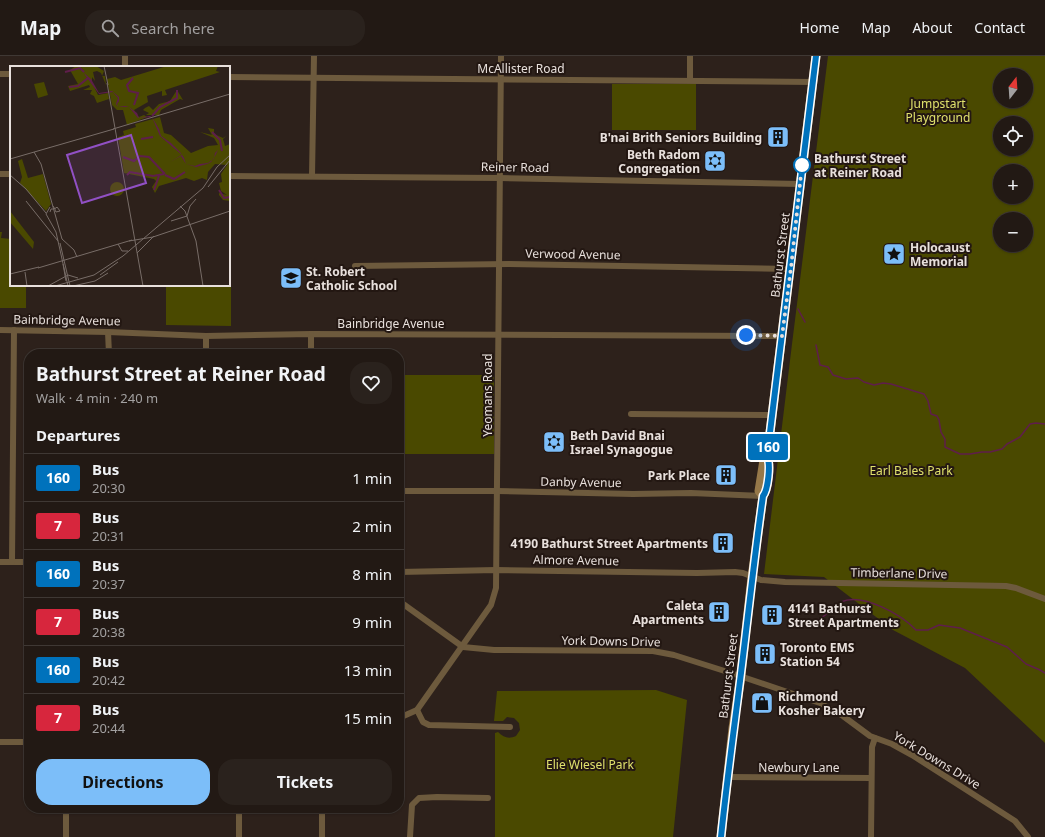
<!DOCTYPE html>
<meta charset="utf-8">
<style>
:root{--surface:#221914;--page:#2a221d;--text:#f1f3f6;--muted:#a2a0a0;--line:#3f3834;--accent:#7cbef9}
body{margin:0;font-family:"Noto Sans",sans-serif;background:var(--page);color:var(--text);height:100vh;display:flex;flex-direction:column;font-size:15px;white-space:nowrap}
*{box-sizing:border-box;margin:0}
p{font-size:13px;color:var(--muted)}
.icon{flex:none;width:22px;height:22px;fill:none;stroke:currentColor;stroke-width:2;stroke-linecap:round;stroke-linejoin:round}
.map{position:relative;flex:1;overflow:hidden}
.sheet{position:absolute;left:24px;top:293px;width:380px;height:464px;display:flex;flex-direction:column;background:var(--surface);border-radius:16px;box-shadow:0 1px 3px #0004,0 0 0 1px var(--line)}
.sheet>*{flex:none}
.badge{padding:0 8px;border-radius:3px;font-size:14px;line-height:26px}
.needle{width:26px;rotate:17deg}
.tools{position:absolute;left:993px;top:12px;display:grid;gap:8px}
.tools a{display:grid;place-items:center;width:40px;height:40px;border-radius:50%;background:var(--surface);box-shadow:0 1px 3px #0004,0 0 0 1px var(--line);font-size:20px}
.you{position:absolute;width:20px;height:20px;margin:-10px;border:3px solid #fff;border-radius:50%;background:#1a73e8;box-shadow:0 0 0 6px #1a73e833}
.map>.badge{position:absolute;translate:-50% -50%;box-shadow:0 0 0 2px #fff}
h2{padding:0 12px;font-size:15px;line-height:36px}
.round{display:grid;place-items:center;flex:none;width:42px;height:42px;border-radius:16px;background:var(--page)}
.headline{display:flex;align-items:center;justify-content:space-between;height:68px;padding:0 12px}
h1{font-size:19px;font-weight:700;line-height:30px}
.action{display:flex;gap:8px;margin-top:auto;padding:8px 12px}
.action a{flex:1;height:46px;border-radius:16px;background:var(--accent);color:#111;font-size:16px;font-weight:700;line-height:46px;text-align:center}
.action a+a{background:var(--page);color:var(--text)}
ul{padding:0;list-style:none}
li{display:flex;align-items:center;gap:12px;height:48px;padding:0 12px;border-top:1px solid var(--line)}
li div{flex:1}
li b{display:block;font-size:15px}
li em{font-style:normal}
li .badge{min-width:44px;font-weight:700;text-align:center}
header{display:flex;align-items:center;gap:24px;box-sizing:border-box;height:56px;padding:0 20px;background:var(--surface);border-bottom:1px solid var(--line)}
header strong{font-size:19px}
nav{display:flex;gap:22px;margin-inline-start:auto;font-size:14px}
.search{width:280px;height:36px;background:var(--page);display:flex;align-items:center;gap:10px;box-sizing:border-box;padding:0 14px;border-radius:16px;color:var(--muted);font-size:15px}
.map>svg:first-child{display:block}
</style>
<header>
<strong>Map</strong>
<div class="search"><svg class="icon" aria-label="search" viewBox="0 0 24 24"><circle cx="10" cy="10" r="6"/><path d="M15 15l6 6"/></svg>Search here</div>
<nav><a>Home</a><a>Map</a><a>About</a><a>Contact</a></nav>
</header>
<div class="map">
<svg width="1045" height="781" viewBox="0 0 1045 781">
<rect width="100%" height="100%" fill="#2d211b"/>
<g fill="#4a4900" fill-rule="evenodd">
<path d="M828 0H1045V687L965 612 893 574 824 521 764 518 792 288ZM1000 19H1026V45H1000ZM1000 67H1026V93H1000ZM1000 115H1026V141H1000ZM1000 163H1026V189H1000Z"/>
<polygon points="696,28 696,74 612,74 612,28"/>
<polygon points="229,174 231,174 231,270 166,269 166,229 229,229"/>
<polygon points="0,176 2,176 1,182 11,183 11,229 26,229 26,252 0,252"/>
<rect x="399" y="319" width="95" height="79"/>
<path d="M656 634 687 644 673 781H495V677L498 676C504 682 509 683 516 680L520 674 519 667 514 662 507 661 503 665H494L497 635Z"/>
</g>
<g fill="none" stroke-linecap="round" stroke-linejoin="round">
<g stroke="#5f1e4b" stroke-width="1.5">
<polyline points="798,253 805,266"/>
<polyline points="816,289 820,309 828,311 833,319 846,323 858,322 864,326 874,329 883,327 891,328 924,338 928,345 931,358 937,360 939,364 941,376 945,383 945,391 960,398 970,398 982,396 990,396 1002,393 1007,388 1020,381 1030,368 1036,367 1045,368"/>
<path d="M799 567C816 569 821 562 834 552 836 550 839 547 841 546 862 536 902 559 916 574H928L939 569 960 572 1007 591 1026 608 1040 614 1045 617"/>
</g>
<g stroke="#6d5a3d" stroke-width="6">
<polyline points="690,0 690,24"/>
<polyline points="125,11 125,0"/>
<polyline points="0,18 11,18"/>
<polyline points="229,21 813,26"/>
<polyline points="0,118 11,118"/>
<polyline points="229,120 500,122 800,128"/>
<polyline points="312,120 314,0"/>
<polyline points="355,210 509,208 791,213"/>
<polyline points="0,274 108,276 206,280 311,278 782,280"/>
<polyline points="108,276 109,298"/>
<polyline points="206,298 206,280"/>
<polyline points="311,298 311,278"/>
<polyline points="631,358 772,359"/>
<polyline points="399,435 497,435 633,438 691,437 763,440"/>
<polyline points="0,506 29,506"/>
<polyline points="12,506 14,274"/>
<polyline points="399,516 496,514 697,517 735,516 743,517 761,524 785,526 1006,530 1016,532 1045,543"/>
<polyline points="399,545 463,591 494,594 653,595 674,599 731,617 820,647 843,660 870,680 892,688 912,699 1015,765 1028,781"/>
<polyline points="417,654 423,666 429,669 510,671"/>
<polyline points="399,662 417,654 491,549 496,532 501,0"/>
<polyline points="0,686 29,686"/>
<polyline points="727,721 871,722"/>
<polyline points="322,752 322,781"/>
<polyline points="66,781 66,752"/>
<polyline points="239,781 239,752"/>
<polyline points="410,781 412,749 419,742 437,741 488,742"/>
<polyline points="871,781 872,691 875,682"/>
</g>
<g stroke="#967849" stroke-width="9">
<polyline points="763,440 759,435 764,404 767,401"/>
<path d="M721 781 733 672 740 627 752 521 763 440C768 434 771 408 767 401L816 0"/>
</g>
</g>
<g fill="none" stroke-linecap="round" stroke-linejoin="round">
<g stroke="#fff" stroke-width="9">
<path id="line" d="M721 781C727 723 735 666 742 609 749 552 755 496 763 440 768 434 771 408 767 401L816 0"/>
</g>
<use href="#line" stroke="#0072bc" stroke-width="6"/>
<polyline stroke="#e8e0dc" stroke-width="4" stroke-dasharray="0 7.2" points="746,279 782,280 791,212 802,109"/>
</g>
<defs>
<g id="building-square" transform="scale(1.15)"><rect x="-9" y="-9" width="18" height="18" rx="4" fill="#7cbef9" stroke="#231712"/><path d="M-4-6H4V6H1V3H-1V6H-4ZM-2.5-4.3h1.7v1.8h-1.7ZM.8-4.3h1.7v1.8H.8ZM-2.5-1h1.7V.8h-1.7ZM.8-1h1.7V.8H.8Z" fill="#111"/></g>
<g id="synagogue-square" transform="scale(1.15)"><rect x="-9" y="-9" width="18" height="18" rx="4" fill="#7cbef9" stroke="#231712"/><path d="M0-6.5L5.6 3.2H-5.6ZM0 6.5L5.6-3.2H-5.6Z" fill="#111"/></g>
<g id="sight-square" transform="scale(1.15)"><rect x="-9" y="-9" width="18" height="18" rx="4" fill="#7cbef9" stroke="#231712"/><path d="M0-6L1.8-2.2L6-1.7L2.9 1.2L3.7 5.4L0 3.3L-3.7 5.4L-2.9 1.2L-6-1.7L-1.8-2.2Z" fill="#111"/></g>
<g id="school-square" transform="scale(1.15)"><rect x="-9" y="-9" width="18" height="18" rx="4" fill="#7cbef9" stroke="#231712"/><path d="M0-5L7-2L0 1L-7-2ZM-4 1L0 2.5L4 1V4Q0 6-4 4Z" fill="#111"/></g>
<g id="shop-square" transform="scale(1.15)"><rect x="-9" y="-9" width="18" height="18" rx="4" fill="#7cbef9" stroke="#231712"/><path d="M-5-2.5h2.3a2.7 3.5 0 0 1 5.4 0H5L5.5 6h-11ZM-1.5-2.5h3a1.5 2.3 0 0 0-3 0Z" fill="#111"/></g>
</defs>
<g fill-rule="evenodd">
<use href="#building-square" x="778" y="81"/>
<use href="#synagogue-square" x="715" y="105"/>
<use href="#sight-square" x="894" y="198"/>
<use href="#school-square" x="291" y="222"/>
<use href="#synagogue-square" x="554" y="386"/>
<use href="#building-square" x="726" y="419"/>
<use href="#building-square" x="723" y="487"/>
<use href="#building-square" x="719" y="556"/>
<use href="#building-square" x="772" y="559"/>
<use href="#building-square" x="765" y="598"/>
<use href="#shop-square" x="762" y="647"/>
</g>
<circle fill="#fff" stroke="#0072bc" stroke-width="2" cx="802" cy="109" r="8"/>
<g text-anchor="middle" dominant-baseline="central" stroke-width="4" stroke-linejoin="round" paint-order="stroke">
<g font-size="12" fill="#e8e0dc" stroke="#231712">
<text x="521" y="12">McAllister Road</text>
<text transform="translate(515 111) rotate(1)">Reiner Road</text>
<text transform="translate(573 198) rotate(1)">Verwood Avenue</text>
<text transform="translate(780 199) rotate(-83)">Bathurst Street</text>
<text transform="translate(67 264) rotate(1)">Bainbridge Avenue</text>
<text x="391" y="267">Bainbridge Avenue</text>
<text transform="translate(487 339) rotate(-90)">Yeomans Road</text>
<text transform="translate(581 426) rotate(1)">Danby Avenue</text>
<text transform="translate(576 504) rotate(1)">Almore Avenue</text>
<text transform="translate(899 517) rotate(1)">Timberlane Drive</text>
<text transform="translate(611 585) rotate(1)">York Downs Drive</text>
<text transform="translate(728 620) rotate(-83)">Bathurst Street</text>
<text transform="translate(937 704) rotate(31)">York Downs Drive</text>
<text x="799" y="711">Newbury Lane</text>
</g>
<g font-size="12" fill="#e0e16c" stroke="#231712">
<text x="938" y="47">Jumpstart<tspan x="938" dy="14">Playground</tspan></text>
<text x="911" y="414">Earl Bales Park</text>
<text x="590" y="708">Elie Wiesel Park</text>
</g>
<g font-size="12" font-weight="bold" fill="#e8e0dc" stroke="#231712" text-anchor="start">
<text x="762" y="81" text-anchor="end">B'nai Brith Seniors Building</text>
<text x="700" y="98" text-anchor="end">Beth Radom<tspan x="700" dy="14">Congregation</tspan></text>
<text x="910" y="191">Holocaust<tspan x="910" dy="14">Memorial</tspan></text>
<text x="306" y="215">St. Robert<tspan x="306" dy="14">Catholic School</tspan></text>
<text x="570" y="379">Beth David Bnai<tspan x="570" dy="14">Israel Synagogue</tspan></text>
<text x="710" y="419" text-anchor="end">Park Place</text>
<text x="708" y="487" text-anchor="end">4190 Bathurst Street Apartments</text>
<text x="704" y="549" text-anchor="end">Caleta<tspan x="704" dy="14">Apartments</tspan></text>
<text x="788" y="552">4141 Bathurst<tspan x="788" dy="14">Street Apartments</tspan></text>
<text x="780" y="591">Toronto EMS<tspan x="780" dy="14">Station 54</tspan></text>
<text x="778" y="640">Richmond<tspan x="778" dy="14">Kosher Bakery</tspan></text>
</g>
<g font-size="12" font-weight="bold" fill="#e8e0dc" stroke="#231712" text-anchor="start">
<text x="814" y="102">Bathurst Street<tspan x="814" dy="14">at Reiner Road</tspan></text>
</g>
</g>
<g transform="translate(10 10)">
<rect width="220" height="220" fill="#2d211b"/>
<path d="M66 0H86L94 5 92 10H95L96 19 91 7 87 5 83 6 85 15 82 11V16L88 29 98 27 99 33 87 37 84 30 80 28 82 24H73L80 21 79 19 60 25 58 20 68 18 60 4ZM157 0H208L206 5 210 6 155 24 157 29 152 30V25L137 30 138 36 124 44 129 51 134 49 137 51 117 59 113 44H107L102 39 97 13 105 11 111 14ZM34 16 38 29 28 32 24 18ZM167 24 173 34 170 33 151 44 149 49H136L139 47 133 44 135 42 139 40 143 44 149 38 160 35ZM150 51 154 67 161 69 181 87 198 80 208 79 204 72 190 66 202 69 198 62 204 63V68L213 72 216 70 213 73 215 80 220 78V135L213 134 209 129V127L217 129 211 125 209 117 212 116 211 108 217 99 205 98 198 106 197 114 192 112 184 115 176 112 149 120 145 127 142 121 146 115 144 113 114 107 108 71 114 69 113 65 126 61 125 58ZM12 93 18 112 33 108 41 138 36 145 10 117 12 111 8 95ZM100 123a7 7 0 1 1 14 0a7 7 0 1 1-14 0ZM0 145 24 176 23 183 0 156Z" fill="#4a4900"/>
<path d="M73 0 75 8 81 13 89 27 102 25 109 31V35L107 38 108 41 115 40 119 41 127 47 129 52 139 50H140L142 51 149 63 151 70 161 77 170 86 174 92 176 98 185 100 190 98 198 97 204 93 205 87 208 84 220 86 208 84 204 92 201 96 197 98 186 101 176 98 171 90 160 96 170 90 172 89 150 70 142 51 128 52 119 41H108L106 38 108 32 103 26 89 28 75 9Z" fill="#5f1e4b"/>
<path fill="none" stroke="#5f1e4b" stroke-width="2" d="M55 6 70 2 74 6M123 12 117 19 119 25 128 27 124 39M59 21 68 20 78 12M142 50 150 41 167 32V24M202 66 210 74 212 85M131 73 143 71M113 91 124 95 130 90 139 91 155 108M117 109 120 106 143 110 154 108M155 109 164 113 175 106M144 124 149 110M209 124 214 132 220 131"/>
<path fill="none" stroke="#786d68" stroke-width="1" d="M94 0 98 19M97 17 133 220M103 63 220 28M24 86 31 98 52 173 64 184 67 191M0 93 104 63M0 109 16 123 36 147M198 121 220 94M16 135 48 175M170 140 175 145 186 175 193 220M40 141 36 148 46 166 58 220M40 146 41 143H43L46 142 47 141 50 145 46 146 45 144V143L43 140M161 155 177 150 180 140 186 133M119 175 143 171 220 145M50 177 60 220M108 178 112 185H118M127 187 144 170M53 198 56 215M28 202 122 174M15 206 17 220M0 208 29 201M90 209 108 196M38 220 58 209 68 212M45 220 84 209 113 190 193 122 207 101 220 89M63 220 85 215 98 207"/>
<path fill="#9150c5" fill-opacity="0.15" stroke="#9150c5" stroke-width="2" d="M121 69 136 117 72 137 57 89Z"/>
<rect width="220" height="220" fill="none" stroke="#e8e0dc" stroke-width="2"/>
</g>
</svg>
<div class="tools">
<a><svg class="needle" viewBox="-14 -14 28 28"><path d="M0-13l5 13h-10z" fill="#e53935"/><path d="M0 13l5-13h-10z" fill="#a2a0a0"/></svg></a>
<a><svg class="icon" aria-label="locate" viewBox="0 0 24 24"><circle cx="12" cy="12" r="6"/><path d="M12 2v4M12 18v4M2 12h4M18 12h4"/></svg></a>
<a>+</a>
<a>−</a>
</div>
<div class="you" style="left:746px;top:279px"></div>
<b class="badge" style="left:768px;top:391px;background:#0072bc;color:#fff">160</b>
<section class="sheet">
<div class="headline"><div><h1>Bathurst Street at Reiner Road</h1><p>Walk · 4 min · 240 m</p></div><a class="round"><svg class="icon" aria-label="heart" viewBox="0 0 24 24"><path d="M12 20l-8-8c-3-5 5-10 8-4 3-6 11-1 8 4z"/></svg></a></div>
<h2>Departures</h2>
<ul>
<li><span class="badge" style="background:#0072bc;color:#fff">160</span><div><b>Bus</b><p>20:30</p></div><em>1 min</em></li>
<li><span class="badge" style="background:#d7263d;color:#fff">7</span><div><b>Bus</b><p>20:31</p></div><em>2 min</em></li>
<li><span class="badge" style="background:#0072bc;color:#fff">160</span><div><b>Bus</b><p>20:37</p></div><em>8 min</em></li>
<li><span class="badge" style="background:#d7263d;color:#fff">7</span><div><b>Bus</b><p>20:38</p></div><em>9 min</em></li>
<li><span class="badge" style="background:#0072bc;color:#fff">160</span><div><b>Bus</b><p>20:42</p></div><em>13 min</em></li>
<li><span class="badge" style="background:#d7263d;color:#fff">7</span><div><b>Bus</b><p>20:44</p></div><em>15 min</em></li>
</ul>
<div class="action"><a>Directions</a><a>Tickets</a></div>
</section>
</div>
